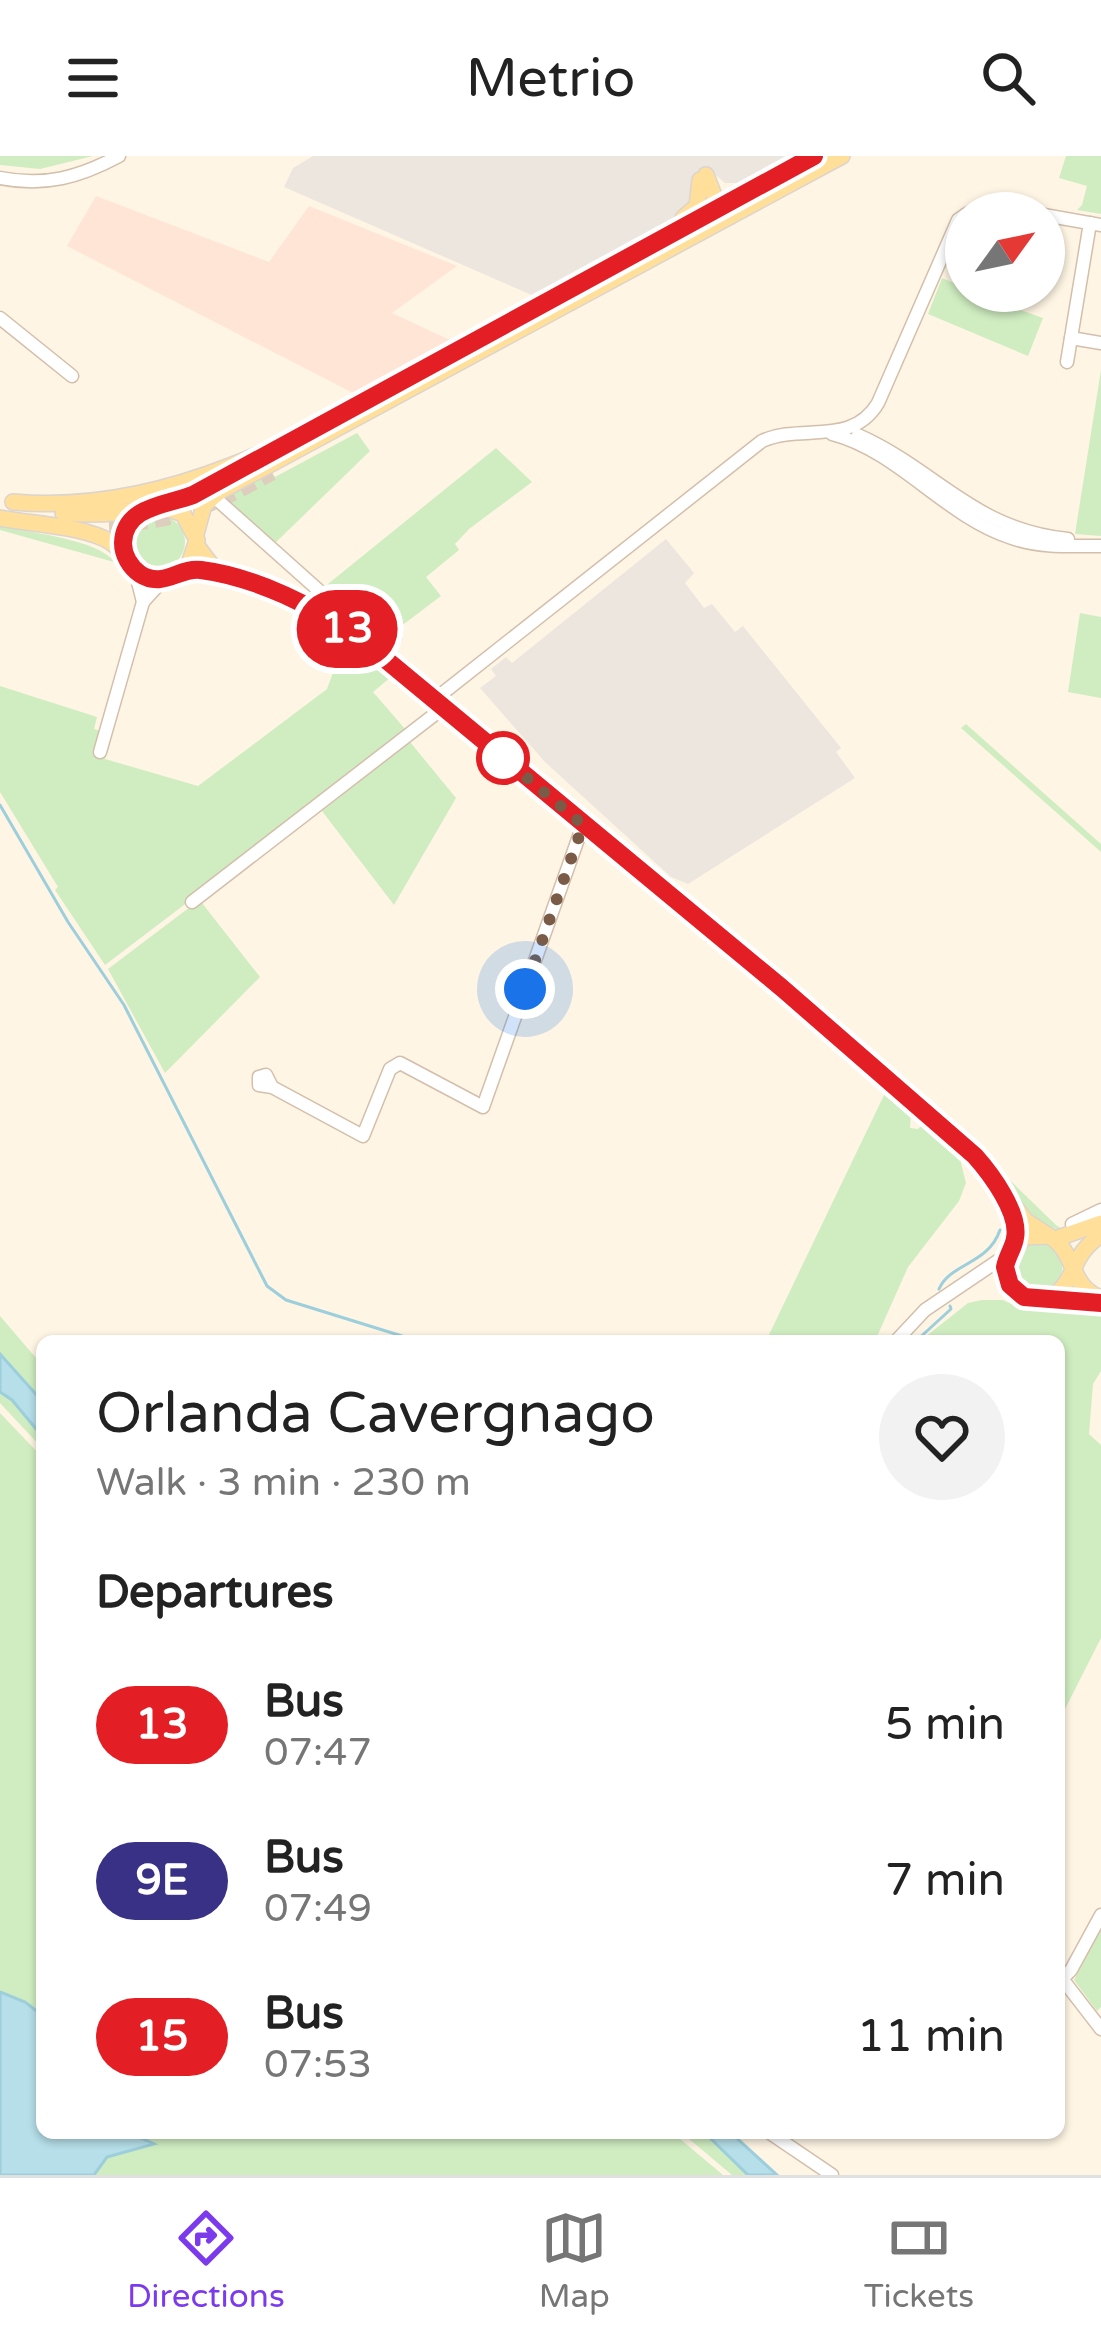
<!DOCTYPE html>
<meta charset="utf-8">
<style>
:root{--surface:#fff;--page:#f2f2f2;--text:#222;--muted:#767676;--line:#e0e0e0;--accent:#7c3aed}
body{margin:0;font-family:"Varela Round",sans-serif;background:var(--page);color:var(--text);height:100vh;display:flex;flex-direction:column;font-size:45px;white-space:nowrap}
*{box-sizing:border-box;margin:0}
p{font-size:39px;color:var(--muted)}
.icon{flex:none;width:66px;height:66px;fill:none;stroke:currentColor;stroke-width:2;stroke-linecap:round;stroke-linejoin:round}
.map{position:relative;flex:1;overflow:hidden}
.panel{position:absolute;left:36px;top:1179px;width:1029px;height:804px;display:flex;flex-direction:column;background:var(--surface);border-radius:18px;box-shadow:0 3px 9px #0004}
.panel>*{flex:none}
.badge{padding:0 24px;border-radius:39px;font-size:42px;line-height:78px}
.needle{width:78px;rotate:57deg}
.tools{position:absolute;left:945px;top:36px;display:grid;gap:24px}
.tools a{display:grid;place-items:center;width:120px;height:120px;border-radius:50%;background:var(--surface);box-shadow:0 3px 9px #0004;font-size:60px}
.you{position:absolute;width:60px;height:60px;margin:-30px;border:9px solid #fff;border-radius:50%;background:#1a73e8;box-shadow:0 0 0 18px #1a73e833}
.map>.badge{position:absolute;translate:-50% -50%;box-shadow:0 0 0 6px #fff}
h2{padding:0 60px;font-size:45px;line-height:108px}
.round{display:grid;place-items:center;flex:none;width:126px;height:126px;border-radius:63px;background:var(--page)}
.headline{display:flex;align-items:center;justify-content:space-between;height:204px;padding:0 60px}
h1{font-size:57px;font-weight:600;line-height:90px}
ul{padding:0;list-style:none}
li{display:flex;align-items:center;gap:36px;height:156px;padding:0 60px}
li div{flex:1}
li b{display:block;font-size:45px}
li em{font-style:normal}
li .badge{min-width:132px;font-weight:700;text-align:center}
header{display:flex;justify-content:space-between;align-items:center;height:156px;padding:0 60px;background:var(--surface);font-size:54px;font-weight:600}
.tab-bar{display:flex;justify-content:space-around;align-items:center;height:168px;border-top:3px solid var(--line);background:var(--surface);font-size:33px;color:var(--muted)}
.tab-bar a{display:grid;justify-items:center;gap:6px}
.tab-bar .selected{color:var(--accent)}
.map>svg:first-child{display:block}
</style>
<header><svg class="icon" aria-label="menu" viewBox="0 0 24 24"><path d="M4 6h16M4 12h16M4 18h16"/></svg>Metrio<svg class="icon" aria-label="search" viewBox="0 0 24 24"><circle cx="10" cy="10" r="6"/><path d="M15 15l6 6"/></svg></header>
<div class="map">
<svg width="1101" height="2019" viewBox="0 0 1101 2019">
<rect width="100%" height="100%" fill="#fef5e4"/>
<polygon fill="#ffe5d6" points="96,40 269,106 309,50 457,110 392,157 452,185 353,237 67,90"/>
<g fill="#ede6de">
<polygon points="313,0 789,0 739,27 725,27 710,14 691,24 691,45 684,56 534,140 284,31 293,12"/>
<polygon points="666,383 694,417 685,427 704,452 712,448 735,476 743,470 841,592 836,596 855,622 688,728 671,721 545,606 480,532 496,520 491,513 506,501 512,507"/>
</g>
<g fill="#d0edc1">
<polygon points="0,0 93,0 40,13 0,9"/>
<polygon points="1066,0 1101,0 1101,58 1077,54 1082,49 1087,30 1059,22"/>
<polygon points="942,122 966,132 966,135 1043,162 1028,200 928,158"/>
<polygon points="1101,214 1101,380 1075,378"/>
<polygon points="357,277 370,295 272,390 225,348 222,339 270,313 275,321"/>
<polygon points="496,292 532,326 469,373 455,388 459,394 426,421 441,440 392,477 375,470 323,432"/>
<circle cx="159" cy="386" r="26"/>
<path d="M0 370C26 376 101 384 114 406L0 374Z"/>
<polygon points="1080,457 1101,461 1101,542 1068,536"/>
<polygon points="345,484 391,521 373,536 406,574 367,610 105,809 55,734 58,731 0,636 0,530 97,561 94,573 112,578 105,603 198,630 327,533"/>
<polygon points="966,568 1101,688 1101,696 961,572"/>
<polygon points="410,586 456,642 394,749 322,655"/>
<polygon points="202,747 260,821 165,917 108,813 194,748 197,751"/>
<polygon points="886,935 911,958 910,972 918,973 923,968 959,999 966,1027 959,1045 908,1111 875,1185 766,1185"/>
<path d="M985 1000 1056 1069 1065 1075C1025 1069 1006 1032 985 1000Z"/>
<path d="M1043 1085C1067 1095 1067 1113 1054 1131L1035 1135 1021 1125 1016 1103 1025 1090Z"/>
<polygon points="982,1144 1003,1144 1027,1155 1101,1156 1101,1215 1093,1228 1089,1278 1101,1289 1101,1482 1059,1565 1059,1185 920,1185 968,1147"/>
<polygon points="0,1160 42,1209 42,1245 0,1198"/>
<path d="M0 1236C17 1247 42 1271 42 1292L0 1247Z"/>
<polygon points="0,1257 42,1301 42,1859 0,1836"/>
<polygon points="1101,1773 1101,1851 1097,1855 1074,1824"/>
<polygon points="130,1977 673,1977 723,2019 94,2019 107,2001 152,1988"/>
<polygon points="682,1977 705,1977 748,2019 732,2019"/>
</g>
<g fill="#b6dfe9" stroke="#9ccedc" stroke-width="3">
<polygon points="0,1198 42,1245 42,1280 12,1244 0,1236"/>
<polygon points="0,1836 25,1846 42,1859 42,1977 130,1977 154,1988 107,2001 94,2019 0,2019"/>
<polygon points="705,1977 731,1977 777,2019 748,2019"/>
</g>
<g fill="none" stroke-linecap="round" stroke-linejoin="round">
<g stroke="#9ccedc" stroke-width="3">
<polyline points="0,649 68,766 124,849 267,1130 286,1144 418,1185"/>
<path d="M939 1133C950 1107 988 1109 1000 1074"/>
<polyline points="916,1185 951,1153 950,1150"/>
</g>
<path stroke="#ddcebd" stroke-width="15" stroke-dasharray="15 8" stroke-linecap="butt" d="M109 369C180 366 211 350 272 317"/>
<g stroke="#d3bfab" stroke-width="15">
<g id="minor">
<path d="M0 22C45 31 80 21 119 0"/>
<polyline points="1044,59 1101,69"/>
<polyline points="0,162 72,220"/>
<polyline points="1071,182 1101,187"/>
<polyline points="1067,206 1090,67"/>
<path d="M832 278C898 295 944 359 1009 381 1039 392 1069 390 1101 390"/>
<path d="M858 279C937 314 974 374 1068 383"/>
<polyline points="213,340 343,456 336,466"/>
<polyline points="135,414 143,446 163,424"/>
<polyline points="343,456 382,480 395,482"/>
<path d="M434 544 762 285C802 267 852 291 878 247L958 64C981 44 1007 52 1035 57"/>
<polyline points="100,596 143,446"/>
<polyline points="192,746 443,552"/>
<polyline points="272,931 259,929 259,921 266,919 272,931 363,980 390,913 400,907 483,951 583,669"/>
<polyline points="1072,1068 1101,1054"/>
<polyline points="896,1185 925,1154 1008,1098"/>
<polyline points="1060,1820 1101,1873"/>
<polyline points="1062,1823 1071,1814 1101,1759"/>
<polyline points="770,1977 832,2019"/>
</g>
</g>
<g stroke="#dcd4cf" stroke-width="18">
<g id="major">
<polyline points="706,19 720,55"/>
<polyline points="683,62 697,50 700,24"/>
<path d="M13 346C190 362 345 254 493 173 600 115 707 58 814 0"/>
<path d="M63 357C122 362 173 350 224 322"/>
<path d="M0 362C32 368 72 369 103 382 129 393 131 421 163 424L188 411 197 384 183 358 161 350"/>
<polyline points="196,378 204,349 219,336 842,0"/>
<polyline points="197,390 213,411 319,456 382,500 921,952 975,1000 1026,1065 1049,1080"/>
<polyline points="126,402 125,375 142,355"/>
<polyline points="1055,1083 1101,1067"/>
<path d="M1049 1142C1078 1127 1068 1100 1101 1079"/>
<path d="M1101 1142C1068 1130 1077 1096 1049 1080L1025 1081 1008 1098 1007 1123 1024 1141 1101 1147"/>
</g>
</g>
<use href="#minor" stroke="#fff" stroke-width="12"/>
<use href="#major" stroke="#ffdf99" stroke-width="15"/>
</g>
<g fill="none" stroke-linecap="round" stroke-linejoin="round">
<g stroke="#fff" stroke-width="27">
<path id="line" d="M814 0 193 339C167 349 124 350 123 387 123 399 130 411 140 418 163 433 179 411 201 414 256 421 316 451 361 483L782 832 975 1000C991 1018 1020 1057 1015 1082 1014 1091 1007 1100 1005 1111L1010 1129 1024 1141 1101 1147"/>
</g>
<use href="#line" stroke="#e31e24" stroke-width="18"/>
<polyline stroke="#795b47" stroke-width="12" stroke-dasharray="0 21.6" points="503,602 499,598 583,669 525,833"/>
</g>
<circle fill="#fff" stroke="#e31e24" stroke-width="6" cx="503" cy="602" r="24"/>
</svg>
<div class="tools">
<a><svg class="needle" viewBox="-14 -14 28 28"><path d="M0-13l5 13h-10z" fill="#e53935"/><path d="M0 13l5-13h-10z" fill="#767676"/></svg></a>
</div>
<div class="you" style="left:525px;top:833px"></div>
<b class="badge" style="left:347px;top:473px;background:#e31e24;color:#fff">13</b>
<section class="panel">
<div class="headline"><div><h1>Orlanda Cavergnago</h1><p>Walk · 3 min · 230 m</p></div><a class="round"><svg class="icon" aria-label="heart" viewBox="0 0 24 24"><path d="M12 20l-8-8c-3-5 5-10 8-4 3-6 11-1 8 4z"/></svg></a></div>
<h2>Departures</h2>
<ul>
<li><span class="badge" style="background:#e31e24;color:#fff">13</span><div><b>Bus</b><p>07:47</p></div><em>5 min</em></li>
<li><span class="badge" style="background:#393185;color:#fff">9E</span><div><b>Bus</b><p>07:49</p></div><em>7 min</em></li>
<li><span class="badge" style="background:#e31e24;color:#fff">15</span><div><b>Bus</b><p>07:53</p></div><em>11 min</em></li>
</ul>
</section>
</div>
<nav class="tab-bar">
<a class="selected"><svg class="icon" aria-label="directions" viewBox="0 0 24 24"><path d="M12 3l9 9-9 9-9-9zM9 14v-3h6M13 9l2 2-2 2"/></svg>Directions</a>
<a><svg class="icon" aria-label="map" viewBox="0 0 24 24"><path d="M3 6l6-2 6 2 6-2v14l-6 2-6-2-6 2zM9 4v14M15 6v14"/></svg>Map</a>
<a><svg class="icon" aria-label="tickets" viewBox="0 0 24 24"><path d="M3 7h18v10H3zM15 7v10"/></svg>Tickets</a>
</nav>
